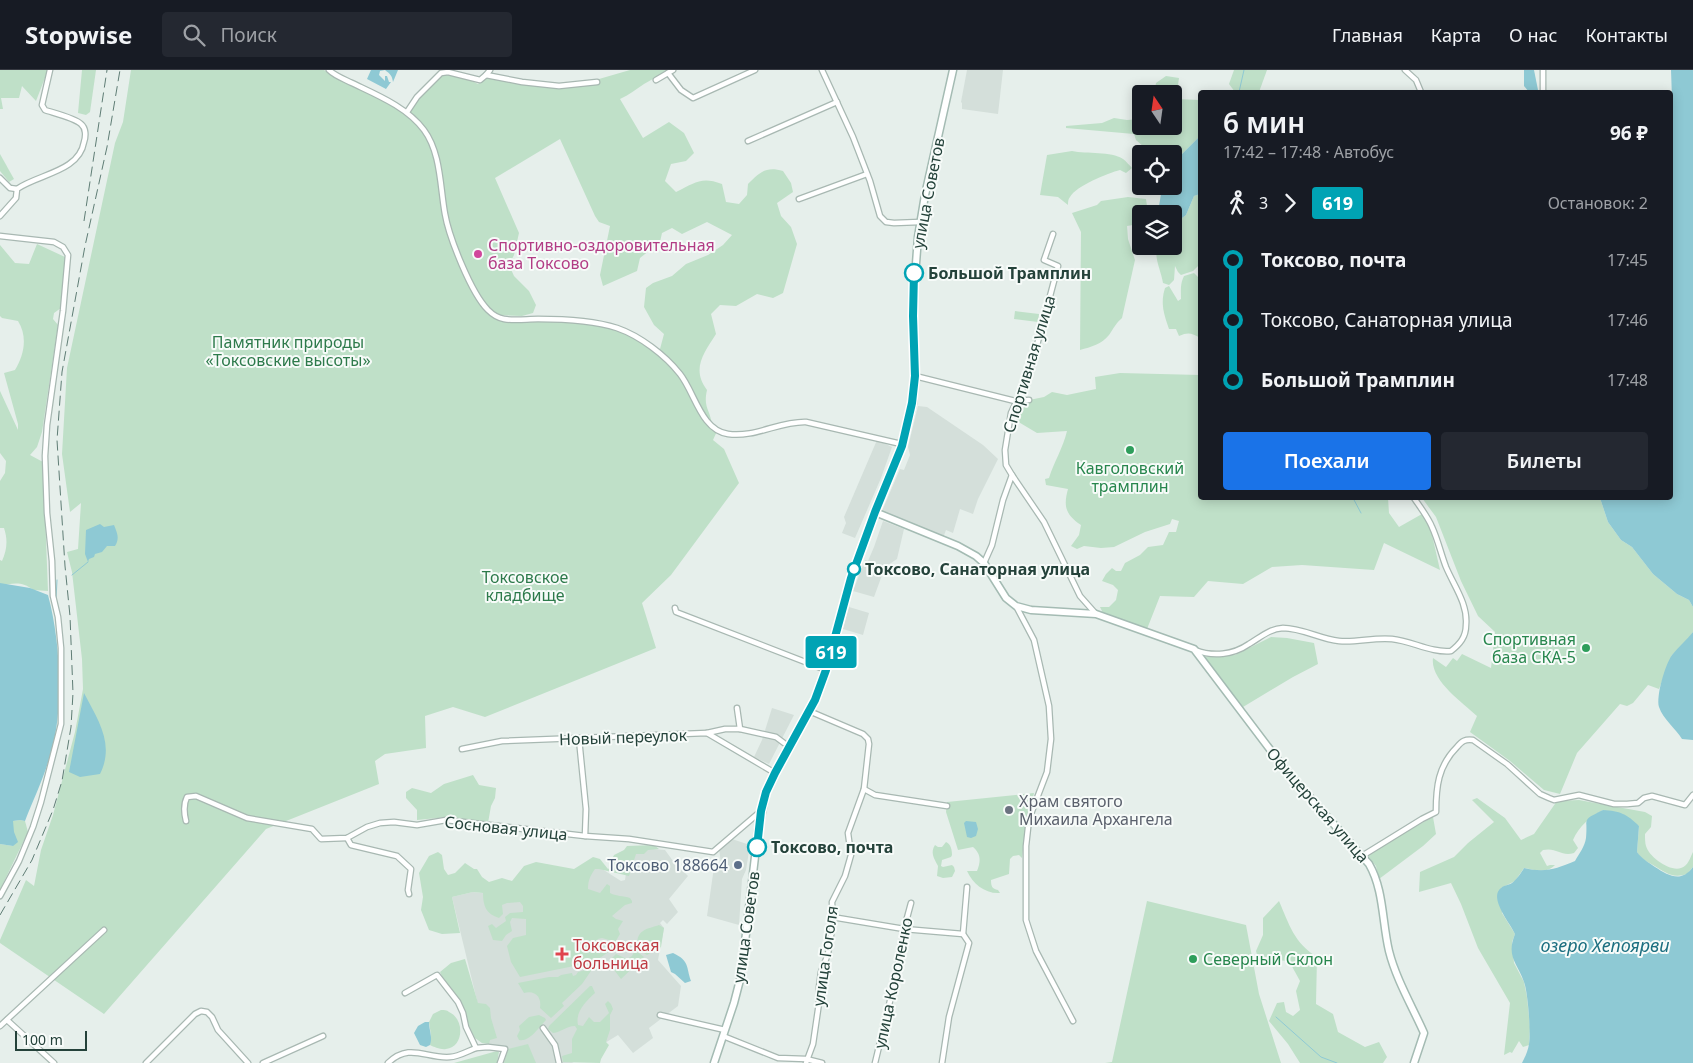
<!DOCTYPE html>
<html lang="ru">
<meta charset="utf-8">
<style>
:root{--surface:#171b24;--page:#242831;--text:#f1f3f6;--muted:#9ea1a6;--line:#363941;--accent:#1a73e8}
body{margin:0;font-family:"Noto Sans",sans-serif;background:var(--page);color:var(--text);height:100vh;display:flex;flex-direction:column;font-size:19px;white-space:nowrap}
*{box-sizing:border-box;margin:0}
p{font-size:16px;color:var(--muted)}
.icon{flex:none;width:28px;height:28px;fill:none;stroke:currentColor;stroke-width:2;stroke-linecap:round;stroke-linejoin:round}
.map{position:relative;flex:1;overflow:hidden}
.panel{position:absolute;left:1198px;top:20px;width:475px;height:410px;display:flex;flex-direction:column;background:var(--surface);border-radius:5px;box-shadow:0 2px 12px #0003}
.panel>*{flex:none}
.badge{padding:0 10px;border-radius:4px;font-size:18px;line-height:32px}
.needle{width:32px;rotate:347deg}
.fabs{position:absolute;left:1132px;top:15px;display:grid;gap:10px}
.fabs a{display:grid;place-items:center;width:50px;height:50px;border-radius:5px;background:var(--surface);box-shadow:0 2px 12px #0003;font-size:25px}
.scale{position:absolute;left:15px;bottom:12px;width:72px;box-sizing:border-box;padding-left:5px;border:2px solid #24423a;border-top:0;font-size:14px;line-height:18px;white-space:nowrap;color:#24423a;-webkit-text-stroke:4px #f7fbf9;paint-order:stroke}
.map>.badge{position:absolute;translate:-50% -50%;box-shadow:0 0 0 2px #fff}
.legs{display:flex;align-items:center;gap:8px;height:55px;padding:0 25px;font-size:16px}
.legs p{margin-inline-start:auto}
.overview{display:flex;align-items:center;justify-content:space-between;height:85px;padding:0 25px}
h1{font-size:28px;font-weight:600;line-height:38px}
.action{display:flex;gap:10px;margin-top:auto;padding:10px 25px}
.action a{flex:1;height:58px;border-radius:5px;background:var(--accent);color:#fff;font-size:20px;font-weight:600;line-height:58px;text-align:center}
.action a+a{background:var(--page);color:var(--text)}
ul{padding:0 25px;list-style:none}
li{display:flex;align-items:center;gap:18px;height:60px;font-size:19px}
li i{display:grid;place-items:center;width:8px;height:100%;margin:0 6px;background:currentColor}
li i::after{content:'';width:12px;height:12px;margin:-6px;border:4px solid;border-radius:50%;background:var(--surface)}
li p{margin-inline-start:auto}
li:first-child i{background:linear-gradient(#0000 50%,currentColor 0)}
li:last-child i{background:linear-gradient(currentColor 50%,#0000 0)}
header{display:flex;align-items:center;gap:30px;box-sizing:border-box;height:70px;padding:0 25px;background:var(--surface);border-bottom:1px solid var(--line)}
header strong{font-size:24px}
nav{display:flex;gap:28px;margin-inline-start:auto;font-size:18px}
.search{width:350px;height:45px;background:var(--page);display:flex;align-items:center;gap:12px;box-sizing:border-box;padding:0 18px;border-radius:5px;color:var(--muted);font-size:19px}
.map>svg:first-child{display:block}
</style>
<header>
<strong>Stopwise</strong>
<div class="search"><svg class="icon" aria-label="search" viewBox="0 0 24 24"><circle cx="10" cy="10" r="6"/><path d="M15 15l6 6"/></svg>Поиск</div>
<nav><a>Главная</a><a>Карта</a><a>О нас</a><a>Контакты</a></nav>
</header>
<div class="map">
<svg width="1693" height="993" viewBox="0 0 1693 993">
<rect width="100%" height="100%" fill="#e6efeb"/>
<g fill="#d4dfda">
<polygon points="967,0 1003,0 998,44 962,39 962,33 961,32"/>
<polygon points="918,336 927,337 983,375 998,389 978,429 973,444 960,439 953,463 946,460 943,468 882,441 900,399 904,400 910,385 908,377"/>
<polygon points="877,370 892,377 881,408 855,468 842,463 846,453 844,447"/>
<polygon points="883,451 904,459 897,489 885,497 874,527 853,521 865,490 868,491 874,477"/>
<polygon points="849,537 869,543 863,565 843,559"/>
<polygon points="772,638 794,645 769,694 754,687 762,670"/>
<polygon points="729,768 750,775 746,800 742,809 739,855 707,846 713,804 717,793 721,794 719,778"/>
<polygon points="630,777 665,780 673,791 688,806 669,829 678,842 667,854 663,850 660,853 664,858 658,890 681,916 678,936 649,958 653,968 633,983 618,965 572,993 503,993 508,978 489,976 485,964 452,827 473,822 517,827 599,797 621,811 625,810"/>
</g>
<g fill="#bfe0c8" fill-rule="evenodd">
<polygon points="0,0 48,0 36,31 22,16 19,28 1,28 3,39 0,39"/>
<polygon points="82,0 96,0 90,42 86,45 78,43"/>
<path d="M131 0H324L341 11 351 12 406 44 418 28 441 4C455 4 466 8 478 14L487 7 559 18 598 13 599 9 630 0H669C661 5 652 9 644 14 636 19 629 25 620 29L643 68 669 52 684 63 694 83 686 91 671 94 665 111 676 122C695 113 701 106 722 114L726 132 739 134 747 125 748 114C760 102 766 96 783 101L791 113 793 122 777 133 781 146 791 157 797 174 783 223 773 228 757 224 736 236 720 235 711 244 716 264C704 283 691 299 707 320 703 338 710 339 712 355L718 359 713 370 724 379 739 413 671 505 642 533 656 578 485 647 453 637 425 646 426 678 385 684 375 691 379 714 266 759 104 944 0 873V870L26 810 34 816 41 780 53 745 75 662 83 619 82 589 72 502 67 482 78 479 81 433 70 442 62 384 67 298 115 73 123 52ZM560 69 595 146 599 152 610 156 600 205 603 216 637 201 640 188 660 172 662 163 672 158 682 164 707 152 732 165 723 175 708 185 686 194 672 206 653 213 646 218 644 237 654 255 664 264 660 279 615 257 567 252 502 251 496 245 522 246 533 243 536 235 529 221 514 206 509 195 514 185 519 163 495 108Z"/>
<polygon points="1234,0 1267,0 1259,22 1235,22 1229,14"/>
<polygon points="1166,6 1179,8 1176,29 1200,30 1200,66 1179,87 1176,95 1174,94 1174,84 1152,84 1136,70 1134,64 1066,58 1066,56 1102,53 1114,48 1127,50 1141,49 1141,56 1174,56 1174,24 1154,24 1156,13"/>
<path d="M1072 81C1087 84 1111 81 1123 89 1126 91 1129 95 1132 98L1126 103 1120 100C1108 103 1076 116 1070 127 1068 129 1068 132 1068 135L1058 127 1040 125 1047 85Z"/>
<polygon points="0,84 14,109 9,112 0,101"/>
<path d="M1200 124V194L1193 201 1181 205 1178 202 1175 196 1174 210 1169 215 1163 213C1161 200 1154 189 1157 176H1174V154L1186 145 1194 126Z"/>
<path d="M1128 127 1146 129 1147 136 1141 140V159L1133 155 1127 156 1128 169 1135 190 1122 248C1116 253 1114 258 1109 265 1102 274 1091 277 1080 280L1081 162 1072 143 1097 135 1101 131Z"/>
<path d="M37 174 65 187 64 226 61 238 54 243 53 249 58 255 42 362 37 377 30 385 43 392 48 521 33 520C23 511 12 513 0 516V490L2 491C7 480 8 470 4 458H0V411L5 403 6 391 0 383V321L18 360V354L4 303 15 300C24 285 28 267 18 251L2 248 0 246V175L15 193 29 194Z"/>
<path d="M1194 203 1198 207H1200V268C1192 263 1188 262 1179 266L1176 259H1169C1164 245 1160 233 1165 218L1169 216 1178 231 1181 229C1181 220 1180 214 1184 206Z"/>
<polygon points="1015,241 1039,244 1038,252 1014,249"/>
<path d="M1120 303 1200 305V428H1388L1389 443 1399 457 1422 444 1430 456 1440 500 1384 473 1374 500 1302 495 1272 497 1243 514 1208 511 1194 527 1160 526 1147 559 1103 543 1100 537H1109L1116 530 1118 520 1113 515 1102 511 1106 504 1112 498 1116 501H1121L1125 493 1140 485 1148 477 1163 475 1169 462H1176L1179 451 1172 449 1170 454 1145 462 1114 477 1101 478 1084 476 1077 479 1071 476 1079 465 1081 455C1066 445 1063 437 1068 419L1046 415 1045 409 1049 408C1054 392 1063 378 1067 361L1037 363 1015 350 1029 330 1044 327 1052 322 1067 325 1096 319 1095 307Z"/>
<path d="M1422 428H1600L1608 452 1621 470 1632 477 1653 504 1677 524 1689 530 1693 537V562L1687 571 1672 585 1659 619 1648 615 1633 633 1627 636 1620 634 1577 683 1560 724 1544 720 1510 691 1470 662 1477 646C1462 632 1430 610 1433 588L1446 597 1453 588 1457 591 1462 584 1491 598 1495 562 1478 546 1461 511 1436 447Z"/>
<polygon points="1271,567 1287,568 1314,573 1318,594 1293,607 1243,637 1204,587 1235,585"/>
<polygon points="473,705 479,715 496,718 495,728 491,736 488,753 448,747 417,750 417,740 406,728 406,722 412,718 431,723 444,714"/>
<path d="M1034 723 1026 756 1022 788 1019 785 1013 786 1010 789 1009 804 991 810C991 816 992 819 998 820L1000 823C985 824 973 814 967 801H977C981 791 981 784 973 777L958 780 946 742 947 732Z"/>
<path d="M1477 728 1505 748 1521 770 1534 764 1557 731 1579 730 1645 742 1652 746 1651 757 1645 764C1645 768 1645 773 1646 776 1649 787 1670 802 1681 798 1688 796 1690 788 1693 782V797L1687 804C1672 809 1665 802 1653 795 1646 791 1641 789 1637 782L1639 756 1603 740C1590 747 1579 756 1573 770L1578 778 1574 783C1561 787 1557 777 1543 780L1540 783 1547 796 1550 795H1555C1546 804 1535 800 1524 798L1515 811 1501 818 1502 843 1515 864 1512 872 1514 893 1524 912 1527 927 1530 957 1529 975 1523 977 1519 971 1512 983 1510 982 1504 985 1510 933 1478 878 1461 834 1451 813 1419 822 1420 802 1454 787 1468 773 1494 752 1472 730Z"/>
<polygon points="1433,747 1436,764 1423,776 1379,809 1376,796 1368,786 1396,767"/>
<polygon points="20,750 25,751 28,762 0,820 0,774 13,776 13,751"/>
<path d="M946 772C951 774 952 780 952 785L951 787 942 790 941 796 943 797 952 795 954 797 955 801 952 807 943 808 937 806 938 796C934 788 930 783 935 775L938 777H942Z"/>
<path d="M654 775 659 779 648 780 644 784H636L629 806 599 799H595C590 806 588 811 588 819L600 823 607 814 610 816V823C615 826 624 826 630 828L632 831V833L625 835 612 846 616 849 623 851 618 859 620 864 610 881 594 892 520 907 511 892 507 876 513 868 526 865V849L512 848 510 852 512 861 506 865 502 871 493 870 488 856 492 854 496 858 506 851 505 847 510 843 523 842V836L520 832 507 833 502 835 503 844 499 848C486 844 483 836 483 823L473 822 452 827 460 863 442 864 429 860 421 840 423 827 419 803 429 786 438 782 442 785 444 799 448 805 455 803 465 793 474 799H477L482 807 489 812 502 808 512 811 524 796 536 792 574 799 593 787 600 789 608 799 612 797 611 791 614 785 624 780 627 776ZM602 868 609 870 610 877 604 883 596 879 593 875 598 869Z"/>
<polygon points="1147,831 1246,855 1259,924 1281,993 1105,993 1112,992"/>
<path d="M1279 831C1289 854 1294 873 1317 887L1316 934 1333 944 1338 962 1365 977 1379 972 1387 987 1383 993H1300L1288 974 1269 951 1277 933 1284 932 1286 942 1293 946 1300 940 1296 921 1300 911 1289 891 1274 890 1260 896 1256 881 1263 865V848Z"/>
<path d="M659 855 664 858 661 877 647 885C638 880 633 868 643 861 647 858 654 857 659 855Z"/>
<polygon points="635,880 644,887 621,909 608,892 616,884 627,889 632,886"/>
<polygon points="465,889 478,933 486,934 490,938 491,948 497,968 490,970 489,974 482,973 475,968 469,956 462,934 457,927 447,917 440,902 451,893"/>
<path d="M593 898 582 914 562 933 564 936 551 948 540 938C542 927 535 920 524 923L518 913 549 907H558L561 905 572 903 573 906 576 905 578 902Z"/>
<path d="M590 916H592L595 923C586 931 575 942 578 955L583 956 589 947 594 952H600L609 943 605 934 608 931 611 934 613 939 610 945V960L606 972 609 975 601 989 600 993 563 992 562 986 572 983V969L577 959 575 956C566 956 562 962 553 963L548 959 549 956Z"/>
<path d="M441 940C444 940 447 940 449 942 465 949 464 977 446 979 441 980 434 977 430 975L431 965 429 952 433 944Z"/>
<path d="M539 945 545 948 546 950C538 958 530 972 519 970L517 966 520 960 519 956 529 947Z"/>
<polygon points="528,974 536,993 504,993 508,979"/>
<polygon points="497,981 499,982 497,993 454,993"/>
</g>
<g fill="#8ec9d4">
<path d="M371 0H398L393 12C392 5 390 4 385 0L380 1 379 5 385 11V6H387L389 12H391L386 19 367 9Z"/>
<polygon points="1524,0 1534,0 1538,20 1535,22 1529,22 1524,16"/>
<polygon points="1671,0 1693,0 1693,537 1689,530 1677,524 1653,504 1632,477 1621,470 1608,452 1600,428 1670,428 1670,35 1672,28"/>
<polygon points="1200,66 1200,124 1194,126 1186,145 1174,154 1174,144 1144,144 1151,138 1159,136 1161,124 1165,116 1174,116 1174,99 1179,87"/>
<path d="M100 454 104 457 114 455C117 463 120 468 115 476H107L102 482 95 484 94 487 89 489 88 492 85 484 86 460Z"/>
<path d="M0 513 30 518 48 525C60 569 64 635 52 679 46 703 34 728 25 751L20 750 13 751 14 762 18 772 13 776 0 774Z"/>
<path d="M1693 562V670L1682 669C1676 659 1663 649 1659 637 1656 626 1665 595 1672 585 1678 577 1687 570 1693 562Z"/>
<path d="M84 623C98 650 115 674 100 704L80 707 69 702Z"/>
<path d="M1603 740C1620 741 1627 744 1639 756L1637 782C1642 789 1648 792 1655 797 1669 806 1681 813 1693 797V993H1522C1525 987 1528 981 1529 974 1531 964 1528 922 1524 912 1517 892 1506 887 1515 864 1511 854 1488 828 1501 818 1504 815 1509 815 1512 813 1516 810 1522 802 1524 798 1545 803 1556 799 1575 791 1579 784 1585 776 1586 768 1588 747 1581 751 1603 740Z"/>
<polygon points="966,751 976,752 978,759 976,766 971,768 967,767 964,753"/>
<path d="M673 883C690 891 686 897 691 911L685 913 675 904 671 902 666 885Z"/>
<path d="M425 952H429C429 960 433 968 430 975L426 977 420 975 414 963 418 956Z"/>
</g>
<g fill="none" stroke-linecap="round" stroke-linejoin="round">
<g stroke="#8ec9d4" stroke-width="1">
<polyline points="1239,22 1244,0"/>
<polyline points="1353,428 1361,443"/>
<polyline points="72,505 88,492"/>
<polyline points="56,530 57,510"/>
<polyline points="1276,947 1321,987 1337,993"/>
</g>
<g stroke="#a8b8b2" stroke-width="7">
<g id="street">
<path d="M329 0C335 6 344 9 352 13 377 25 407 37 424 60 441 83 440 117 445 144 449 167 471 223 488 240 492 244 498 248 504 249 515 251 527 249 538 249 563 249 592 250 617 258 640 266 665 285 680 304 695 323 701 360 728 364 755 368 780 351 806 352L897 373 902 376"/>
<polyline points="490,0 486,5 522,12 559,16 597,12"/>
<polyline points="822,0 853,67 870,111 880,146 886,152 894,153 920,152"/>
<polyline points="1405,0 1416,10 1421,22"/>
<polyline points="1543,0 1543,22"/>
<polyline points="668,3 681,20 693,28 755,0"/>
<polyline points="656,10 673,0"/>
<polyline points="407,42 417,27 441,3 448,2 480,10 486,5"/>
<polyline points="748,71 837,32"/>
<polyline points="0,108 10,118 17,119"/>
<polyline points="799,129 867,104"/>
<path d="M0 146 16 128 17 119C38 104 79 102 84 72 86 66 86 58 81 54 75 48 54 43 45 40L42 35 50 0"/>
<polyline points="0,166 54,172 63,177 68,185 63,241 47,355 45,386 47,443 52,491 53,526 58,547 61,578 61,654 41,732 33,757 19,791 0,826"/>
<polyline points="915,306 1015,331 1029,330"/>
<polyline points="1012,405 1006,395 1005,380 1011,343 1029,305 1058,196 1044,190 1053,164"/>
<polyline points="984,493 992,475 1003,430 1012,405 1044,452 1080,526 1096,544"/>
<polyline points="1016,536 1034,570 1049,636 1051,669 1047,702 1029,749 1026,776 1026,850 1036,881 1073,951"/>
<polyline points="675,538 676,542 826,600"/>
<path d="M1195 580C1213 587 1233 585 1249 574 1261 567 1269 559 1283 558 1302 558 1320 569 1339 571 1356 573 1374 567 1392 569 1412 571 1431 583 1451 581 1460 574 1466 567 1466 555 1468 534 1454 516 1446 497 1441 484 1438 470 1432 457 1428 447 1420 437 1414 428"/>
<polyline points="740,659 776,667 784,673"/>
<polyline points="707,663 725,659 740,659 737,638"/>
<polyline points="579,669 586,739 585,766"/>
<polyline points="462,679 502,671 707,663 775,703"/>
<polyline points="864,719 875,725 947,736"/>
<path d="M186 751C184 743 183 735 187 727L196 726 247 748 312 759 321 769 347 768 367 757 380 753 394 752 417 755 446 750 585 766 629 769 713 782 761 741"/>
<polyline points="347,768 351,775 397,786 411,799 408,820 409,824"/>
<path d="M1362 786 1422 749 1436 742C1436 717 1438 696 1457 677 1462 671 1465 669 1473 670L1507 694 1540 724 1549 728 1554 730 1579 725 1614 734H1627L1638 733 1644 728 1652 726 1685 735 1693 725"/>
<polyline points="832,847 904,859 963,864"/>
<polyline points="405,923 437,905 458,932 463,943 466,957 476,978 488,977 505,979 500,993"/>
<polyline points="660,945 725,960"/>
<polyline points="7,950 54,993"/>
<polyline points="0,956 104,860"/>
<polyline points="543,958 555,975 559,993"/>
<polyline points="723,966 778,988 806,989 822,993"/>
<polyline points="146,993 195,944 201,941 207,942 212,947 218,960 248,993"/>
<polyline points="263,993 323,966"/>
<path d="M388 993C410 972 426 989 450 987 458 987 468 981 476 978"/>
<polyline points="806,993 813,974 819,933 819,917 821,902 828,884 833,853 832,832 845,806 851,785 848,763 864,719 869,674 868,669 863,664 809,641"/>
<polyline points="875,993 896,906 904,859 911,833"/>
<polyline points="942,993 949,947 969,873 963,864 967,817"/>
</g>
</g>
<g stroke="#a4bbb3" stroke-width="9">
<g id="secondary">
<path d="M875 442 958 476 976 486 984 493 1006 528 1016 536 1031 540 1096 544 1194 579 1284 698 1369 794C1384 820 1382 852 1389 881 1396 909 1412 936 1424 963L1414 993"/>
<polyline points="714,993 734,933 741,906 758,761 766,723 775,703 815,630 826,600 851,508 875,442 902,376 913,333 915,306 913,233 918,167 925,125 953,0"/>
</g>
</g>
<use href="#street" stroke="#fff" stroke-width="4.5"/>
<use href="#secondary" stroke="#fff" stroke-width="6"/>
<g stroke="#5f7d75" stroke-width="1" stroke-dasharray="10 5" stroke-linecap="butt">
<polyline points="84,151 107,0"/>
<polyline points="0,845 32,790 53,740 62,711 71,657 73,623 70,546 65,496 57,370 62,302 85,176 107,77 120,0"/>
</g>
</g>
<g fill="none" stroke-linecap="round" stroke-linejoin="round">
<g stroke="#fff" stroke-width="11">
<polyline id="line-1" points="757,777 761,741 766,722 775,703 815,630 826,600 851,508 875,442 902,376 912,333 915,306 913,246 914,203"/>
</g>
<use href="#line-1" stroke="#00a3b4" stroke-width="8"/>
</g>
<circle fill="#d1479c" stroke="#f7fbf9" stroke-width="2" cx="478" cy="184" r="5"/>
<g fill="#fff" stroke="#00a3b4" stroke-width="2.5">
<circle cx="914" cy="203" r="9"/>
<circle cx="854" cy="499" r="6"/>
<circle cx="757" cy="777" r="9"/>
</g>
<g fill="#2e9e5b" stroke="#f7fbf9" stroke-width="2">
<circle cx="1130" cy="380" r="5"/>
<circle cx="1586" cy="578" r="5"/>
<circle cx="1193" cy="889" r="5"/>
</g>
<circle fill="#6b7280" stroke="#f7fbf9" stroke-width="2" cx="1009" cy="740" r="5"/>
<circle fill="#5c6f8a" stroke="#f7fbf9" stroke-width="2" cx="738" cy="795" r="5"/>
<path fill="#e0444e" stroke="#f7fbf9" stroke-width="2" d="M559.5 876.5h5v5h5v5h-5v5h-5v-5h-5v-5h5z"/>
<g text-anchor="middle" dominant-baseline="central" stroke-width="4" stroke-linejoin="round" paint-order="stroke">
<g font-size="16" fill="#24423a" stroke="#f7fbf9">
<text transform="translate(928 123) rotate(-79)">улица Советов</text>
<text transform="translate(1029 294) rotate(-73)">Спортивная улица</text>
<text transform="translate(623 667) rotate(-2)">Новый переулок</text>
<text transform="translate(1318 735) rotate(49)">Офицерская улица</text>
<text transform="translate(506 758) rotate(6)">Сосновая улица</text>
<text transform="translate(746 857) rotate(-82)">улица Советов</text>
<text transform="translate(825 886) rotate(-82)">улица Гоголя</text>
<text transform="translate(893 913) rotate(-78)">улица Короленко</text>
</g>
<g font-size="16" fill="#b23c85" stroke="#f7fbf9" text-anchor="start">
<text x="488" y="175">Спортивно-оздоровительная<tspan x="488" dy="18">база Токсово</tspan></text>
</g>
<g font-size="16" font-weight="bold" fill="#24423a" stroke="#f7fbf9" text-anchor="start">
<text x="928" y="203">Большой Трамплин</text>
<text x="865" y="499">Токсово, Санаторная улица</text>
<text x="771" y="777">Токсово, почта</text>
</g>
<g font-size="16" fill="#2d7a4b" stroke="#f7fbf9">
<text x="288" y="272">Памятник природы<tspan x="288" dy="18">«Токсовские высоты»</tspan></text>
<text x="525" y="507">Токсовское<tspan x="525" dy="18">кладбище</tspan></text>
</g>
<g font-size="16" fill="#27864d" stroke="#f7fbf9">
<text x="1130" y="398">Кавголовский<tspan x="1130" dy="18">трамплин</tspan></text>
<text x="1576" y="569" text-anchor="end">Спортивная<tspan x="1576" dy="18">база СКА-5</tspan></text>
<text x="1203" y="889" text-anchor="start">Северный Склон</text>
</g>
<g font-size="16" fill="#5b616d" stroke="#f7fbf9" text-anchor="start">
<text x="1019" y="731">Храм святого<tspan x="1019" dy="18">Михаила Архангела</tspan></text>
</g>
<g font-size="16" fill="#4e5e75" stroke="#f7fbf9" text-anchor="end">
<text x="728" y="795">Токсово 188664</text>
</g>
<g font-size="16" fill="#be3a42" stroke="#f7fbf9" text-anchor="start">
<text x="573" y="875">Токсовская<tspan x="573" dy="18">больница</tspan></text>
</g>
<g font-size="18" font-style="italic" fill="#1c6f80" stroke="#f7fbf9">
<text x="1605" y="875">озеро Хепоярви</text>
</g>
</g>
</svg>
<div class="fabs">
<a><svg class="needle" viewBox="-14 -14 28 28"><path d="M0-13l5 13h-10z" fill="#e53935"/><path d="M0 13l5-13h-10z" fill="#9ea1a6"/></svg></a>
<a><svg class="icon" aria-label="locate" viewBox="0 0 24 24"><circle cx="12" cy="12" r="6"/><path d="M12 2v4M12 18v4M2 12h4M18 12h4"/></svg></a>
<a><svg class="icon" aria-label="layers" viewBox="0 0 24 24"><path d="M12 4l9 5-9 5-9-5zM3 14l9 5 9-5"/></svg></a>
</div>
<div class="scale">100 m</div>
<b class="badge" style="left:831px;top:582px;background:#00a3b4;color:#fff">619</b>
<section class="panel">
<div class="overview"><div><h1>6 мин</h1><p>17:42 – 17:48 · Автобус</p></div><b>96 ₽</b></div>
<div class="legs"><svg class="icon" aria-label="walk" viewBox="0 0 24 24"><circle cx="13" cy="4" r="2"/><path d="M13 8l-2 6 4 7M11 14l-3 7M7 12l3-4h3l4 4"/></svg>3<svg class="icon" aria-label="forward" viewBox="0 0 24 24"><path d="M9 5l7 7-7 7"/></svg><b class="badge" style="background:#00a3b4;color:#fff">619</b><p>Остановок: 2</p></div>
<ul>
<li><i style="color:#00a3b4"></i><b>Токсово, почта</b><p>17:45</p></li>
<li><i style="color:#00a3b4"></i><span>Токсово, Санаторная улица</span><p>17:46</p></li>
<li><i style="color:#00a3b4"></i><b>Большой Трамплин</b><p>17:48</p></li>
</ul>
<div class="action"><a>Поехали</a><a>Билеты</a></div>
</section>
</div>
